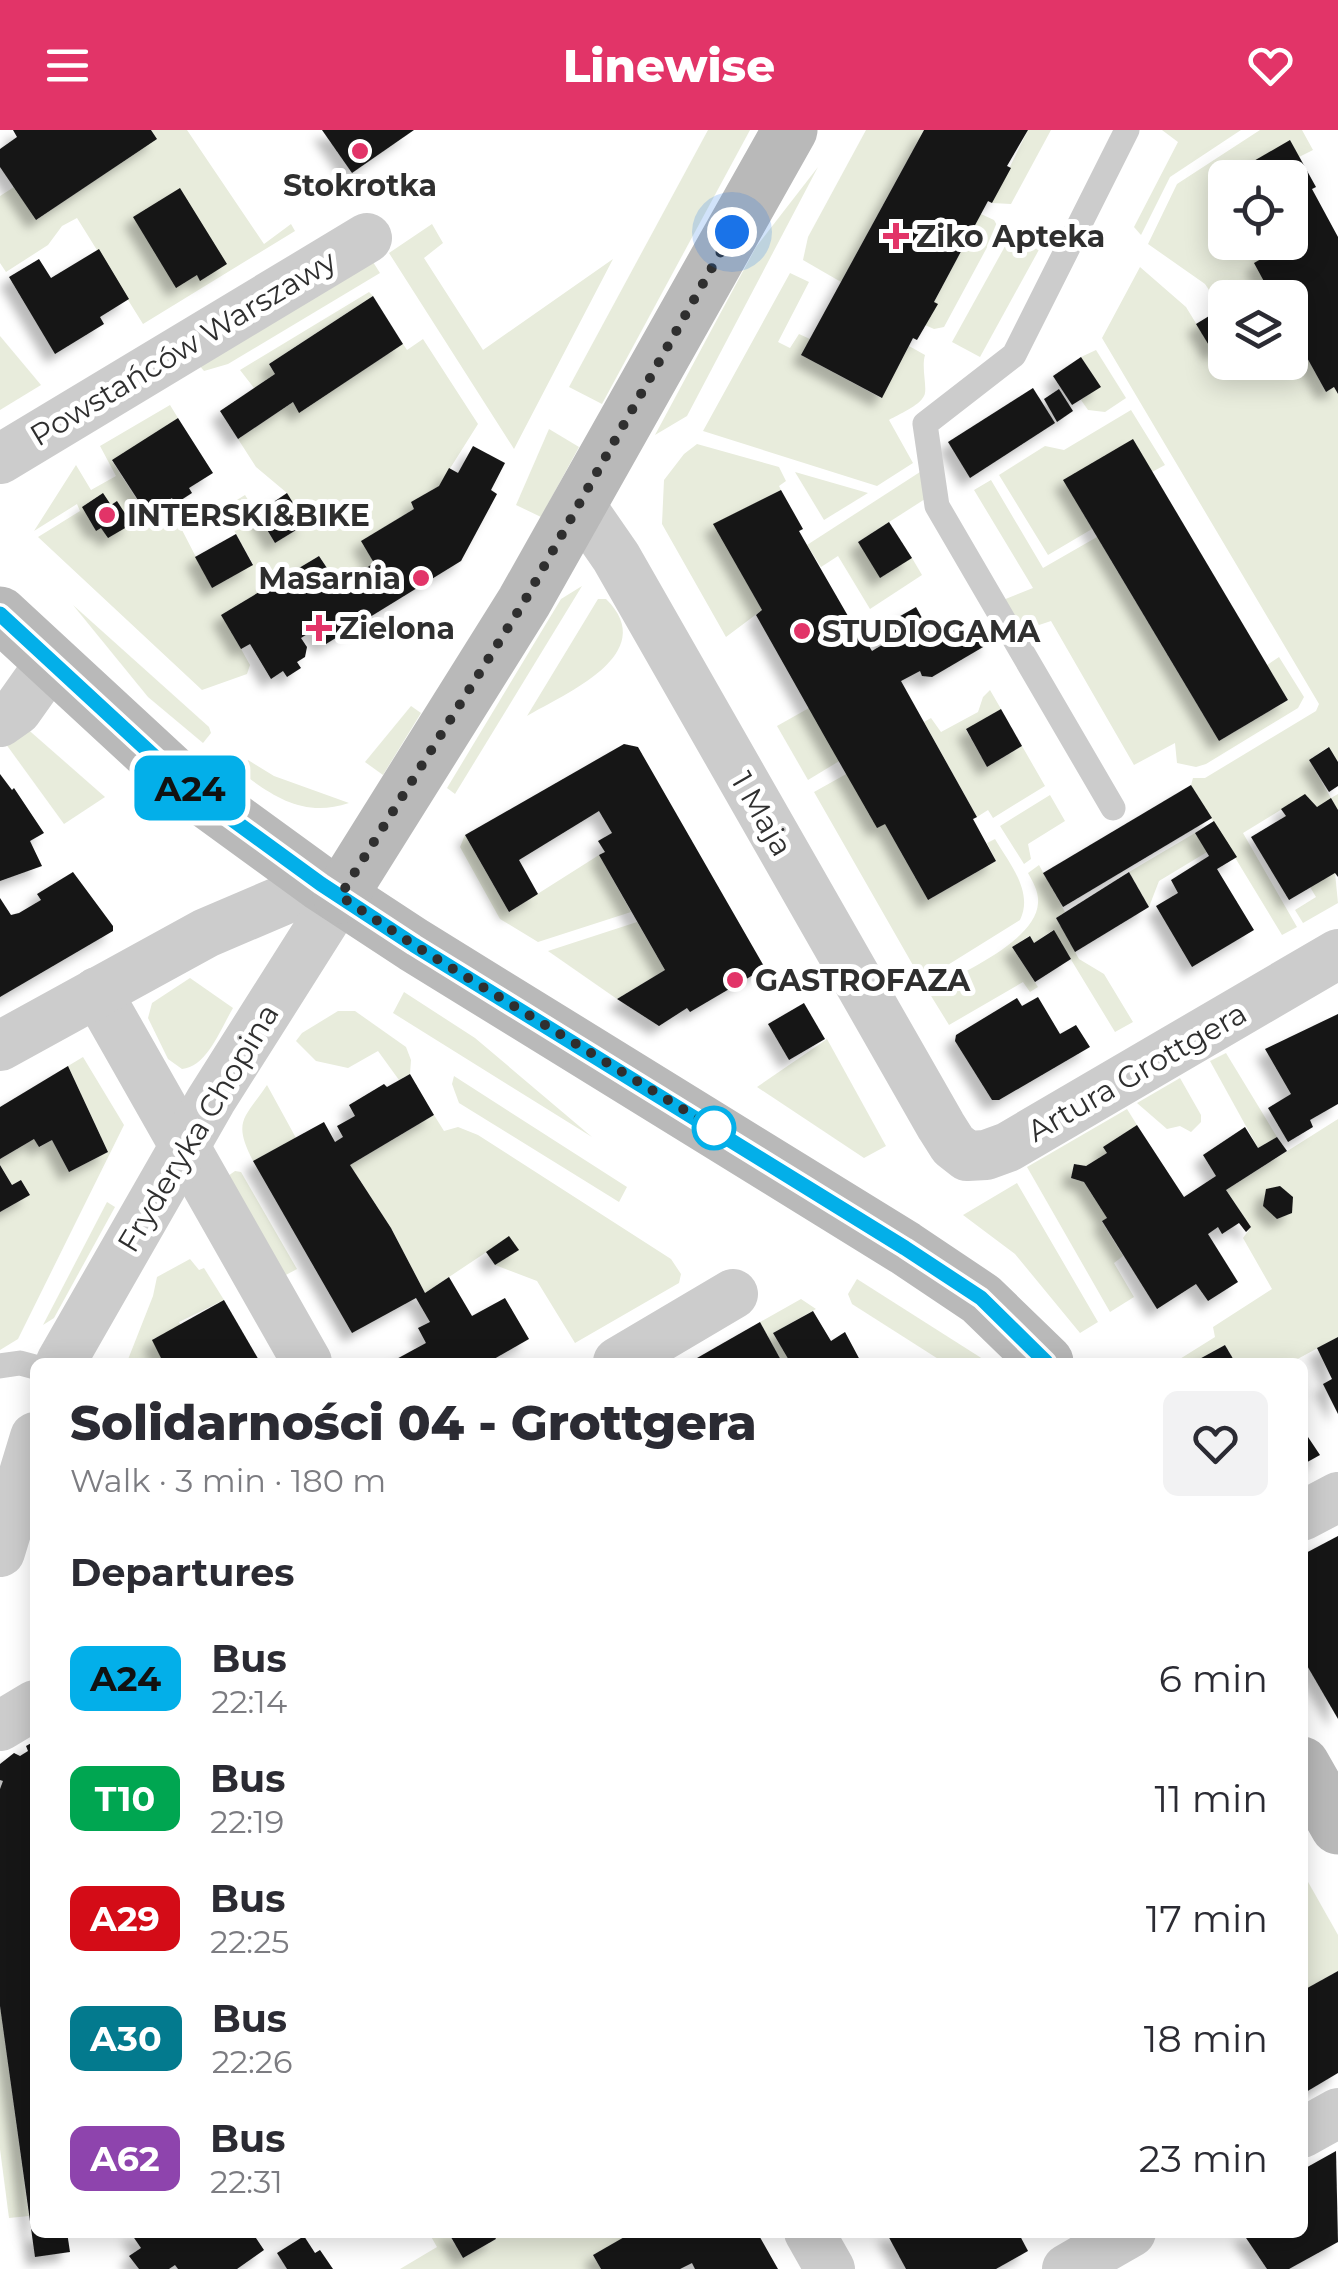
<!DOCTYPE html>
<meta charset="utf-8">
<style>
:root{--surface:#fff;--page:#f2f2f3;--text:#2b2b33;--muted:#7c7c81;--accent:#e23468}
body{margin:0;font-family:Montserrat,sans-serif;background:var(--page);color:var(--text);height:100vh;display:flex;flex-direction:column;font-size:38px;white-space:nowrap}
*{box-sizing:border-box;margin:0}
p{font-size:32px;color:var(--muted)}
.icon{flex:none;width:55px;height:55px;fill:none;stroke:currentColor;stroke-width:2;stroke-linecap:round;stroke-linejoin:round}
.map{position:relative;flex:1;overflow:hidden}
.sheet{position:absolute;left:30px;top:1228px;width:1278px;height:880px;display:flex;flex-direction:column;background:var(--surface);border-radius:15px;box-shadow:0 5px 25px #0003}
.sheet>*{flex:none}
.badge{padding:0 20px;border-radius:15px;font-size:35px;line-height:65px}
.tools{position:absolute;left:1208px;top:30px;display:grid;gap:20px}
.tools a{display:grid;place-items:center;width:100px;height:100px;border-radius:15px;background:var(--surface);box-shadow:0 5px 25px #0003;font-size:50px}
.you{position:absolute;width:50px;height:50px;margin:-25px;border:8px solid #fff;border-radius:50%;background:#1a73e8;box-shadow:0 0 0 15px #1a73e833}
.map>.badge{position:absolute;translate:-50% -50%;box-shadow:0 0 0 5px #fff}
h2{padding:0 40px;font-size:38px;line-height:90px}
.round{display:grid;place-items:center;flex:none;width:105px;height:105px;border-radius:15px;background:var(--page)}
.summary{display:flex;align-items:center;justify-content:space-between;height:170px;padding:0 40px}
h1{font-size:48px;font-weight:800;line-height:75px}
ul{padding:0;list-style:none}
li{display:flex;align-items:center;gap:30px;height:120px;padding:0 40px}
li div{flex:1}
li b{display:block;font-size:38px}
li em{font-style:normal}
li .badge{min-width:110px;font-weight:700;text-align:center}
header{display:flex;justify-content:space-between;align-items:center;height:130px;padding:0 40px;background:var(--accent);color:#fff;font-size:45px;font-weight:800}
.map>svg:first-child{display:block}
</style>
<header><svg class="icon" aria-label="menu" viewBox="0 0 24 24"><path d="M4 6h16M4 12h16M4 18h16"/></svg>Linewise<svg class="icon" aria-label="heart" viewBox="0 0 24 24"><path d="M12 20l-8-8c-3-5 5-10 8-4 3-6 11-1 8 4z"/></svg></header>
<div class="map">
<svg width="1338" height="2139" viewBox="0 0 1338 2139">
<defs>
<filter id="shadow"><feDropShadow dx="-9" dy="9" stdDeviation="5" flood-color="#0004"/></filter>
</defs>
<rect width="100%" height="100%" fill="#fff"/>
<g fill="#e8ecdc">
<polygon points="151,0 187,0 264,114 291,94 295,101 143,194 77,88 62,96 48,115 6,142 0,133 0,66 14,57 36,90 156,9"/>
<polygon points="708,0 750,0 602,274 569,257"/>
<polygon points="866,0 924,0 841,152 803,130 808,107"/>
<polygon points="1028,0 1051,0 1011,74 992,73"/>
<polygon points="1162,0 1241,0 1170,47 1141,105 1134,97 1178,12"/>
<polygon points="1260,0 1302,0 1313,20 1299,27 1290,11 1235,47 1225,48 1221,56 1225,63 1225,112 1260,113 1268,125 1273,167 1225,168 1225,184 1205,154 1148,114 1177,54"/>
<polygon points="818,37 687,286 655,305 756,117"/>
<polygon points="981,84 994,90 998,97 944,197 934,199 925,195 937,174 934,172"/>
<polygon points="432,94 443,113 424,128 483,220 613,129 514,319 389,123"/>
<polygon points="1014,100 1041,116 980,227 952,212"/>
<polygon points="373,132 380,143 228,234 204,241 199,235"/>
<polygon points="1140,137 1186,177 1213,221 1225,214 1225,232 1290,232 1290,197 1326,262 1334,257 1338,264 1338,632 1328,617 1309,630 1331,668 1338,664 1338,680 1317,677 1305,665 1243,703 1297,797 1282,805 1191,655 1193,648 1205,648 1316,581 1319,574 1102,208"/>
<path d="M790 143 809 152 778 212 790 218 799 204 810 209 801 225 881 268 909 216 925 225C921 238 928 259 924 266 919 276 899 284 889 290L913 333 877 356 703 301Z"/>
<polygon points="369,162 373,166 269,234 275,244 254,258 240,240"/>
<polygon points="0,206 41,255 0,280"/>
<polygon points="423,209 478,294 439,356 412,372 414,379 362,411 374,433 338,455 319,426 222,485 250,535 247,544 202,560 38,407 80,381 77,374 34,401 76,335 91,360 116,346 100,316 170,275 178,288 112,331 146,384 167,371 212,458 253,434 222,379 245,365 275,413 306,394 287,363 256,337 238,309 293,272 299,282 403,214 407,220"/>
<polygon points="1096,220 1126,268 1105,282 1088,280 1081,270 1100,256 1081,227"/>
<polygon points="1131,280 1165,335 1152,342 1064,350 1092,399 1048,425 999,345 1045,316 1064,320"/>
<polygon points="549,299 579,317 541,387 516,375"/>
<polygon points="697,314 779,337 786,351 779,356 781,360 714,394 762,480 726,507 662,394 664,350 684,324"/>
<polygon points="795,342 868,363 824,390"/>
<polygon points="920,342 925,369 858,412 912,428 922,445 870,479 838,426 821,437 807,415"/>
<polygon points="991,350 1043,438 1097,407 1219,611 1288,570 1267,535 1279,527 1304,567 1298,578 1206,634 1196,637 1177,633 1175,613 1134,635 1051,491 1021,501 1003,470 1033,458 974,360"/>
<polygon points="582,456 455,664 447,658 561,469"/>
<path d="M598 469H606C662 524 564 564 527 586Z"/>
<polygon points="73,475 209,597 211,603 203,613 148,567"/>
<polygon points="990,560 1001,579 966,600 987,637 1022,616 1045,656 993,688 988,680 977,687 924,592 931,588 941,602 978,582 983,567"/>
<polygon points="411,576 421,583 383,645 365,632"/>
<polygon points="809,578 841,630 808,650 777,596"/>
<polygon points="24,596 105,667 64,694 3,610"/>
<path d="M248 630 274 646 349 673C304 688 274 667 239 641Z"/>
<path d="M848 643 885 694 928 770 996 731 987 713 995 709C1009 733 1034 762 1020 790L922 851 814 662Z"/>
<polygon points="1050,665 1065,691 1028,714 1031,729 1024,734 1000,696"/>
<polygon points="1195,703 1207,722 1159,751 1149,777 1129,742"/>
<polygon points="465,705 509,782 599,725 631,782 538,812 500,789 460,717"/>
<path d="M1039 735 1065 782 1056 788 1079 829 1104 844 1133 892 1115 902 1053 800 1034 813 1029 806 1012 817 1038 857 1030 862 1023 852 949 895 928 861C958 844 1036 812 1038 773 1039 762 1033 752 1028 743Z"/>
<polygon points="1335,743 1338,773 1303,793 1295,780 1316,767 1310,757"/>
<polygon points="637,792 665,840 617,869 548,821"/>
<path d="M190 848 233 878C221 898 207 937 182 939L168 929 148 888 152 873Z"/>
<polygon points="404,862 475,908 592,1007 393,883"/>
<polygon points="338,881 355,881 406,917 411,930 410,944 399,950 378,921 348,938 316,931 296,911 302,903"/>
<polygon points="827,909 886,1016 864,1028 757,957"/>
<polygon points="1226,923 1277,1007 1258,1018 1210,931"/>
<polygon points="83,927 124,995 18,1209 0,1220 0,1082 30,1065 21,1050 12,1055 0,1035 0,1029 34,1009 40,1017 52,1010 69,1042 108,1022 68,936"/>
<polygon points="454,946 627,1057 619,1072 459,973 452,954"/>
<polygon points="1180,948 1201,985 1201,992 1191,1002 1180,996 1167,999 1137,973"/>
<path d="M267 955 296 1008 253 1031C233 991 243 990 267 955Z"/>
<polygon points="1127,979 1137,995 1104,1017 1107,1023 1086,1036 1074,1034 1071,1048 1084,1052 1107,1088 1102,1092 1123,1126 1114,1133 1134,1167 1110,1182 1027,1037"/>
<polygon points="434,985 444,1001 458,997 478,1005 671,1129 681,1144 679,1153 575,1213 537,1151 495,1135 518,1120 509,1107 425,1163 391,1098 350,1035"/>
<polygon points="1338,989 1338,1207 1292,1232 1235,1232 1225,1215 1194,1232 1175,1232 1215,1207 1213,1197 1272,1159 1243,1108 1251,1097 1226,1060"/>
<polygon points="235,1041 241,1042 297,1139 284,1146 228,1046"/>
<polygon points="1017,1053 1098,1192 1080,1203 1015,1124 963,1085"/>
<polygon points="107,1072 115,1077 54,1188 43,1195"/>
<polygon points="190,1129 199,1140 204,1138 224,1170 179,1192 181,1196 153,1209 163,1232 127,1232 153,1166 157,1147"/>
<polygon points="857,1149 986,1231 943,1232 852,1174 848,1164"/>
<polygon points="801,1169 816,1179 773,1203 790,1232 782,1232 760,1192"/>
<polygon points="1303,1743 1338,1805 1338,1841 1303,1861"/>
<polygon points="0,1876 29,2086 9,2088 0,2019"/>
<polygon points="429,2103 448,2103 463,2128 496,2109 492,2103 633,2103 593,2125 601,2139 400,2139 437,2117"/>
</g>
<g fill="#161616" filter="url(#shadow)">
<polygon points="13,0 151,0 157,9 36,90 0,37 0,19 17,7"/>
<polygon points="322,0 414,0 352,43"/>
<polygon points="924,0 1028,0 1007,36 1011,38 992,73 988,71 934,172 938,174 917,210 913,208 882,268 801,225"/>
<polygon points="1290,10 1316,57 1312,59 1338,107 1338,264 1334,257 1326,262 1290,197 1290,168 1273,168 1254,133 1268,125 1260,112 1290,112 1290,48 1235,48 1255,36 1252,32"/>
<polygon points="180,58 227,134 200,151 197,145 176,158 133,87"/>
<polygon points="99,119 129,169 100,187 104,194 55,224 9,147 39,129 51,148"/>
<polygon points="373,166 403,214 299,283 293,272 238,309 220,281 275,244 269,234"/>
<polygon points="1214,183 1225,202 1225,214 1213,222 1196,194"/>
<polygon points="1081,227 1101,257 1072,275 1053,246"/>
<polygon points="1033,258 1055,293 970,348 948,312"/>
<polygon points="1059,259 1073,281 1057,292 1044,269"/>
<polygon points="178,288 213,343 189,358 192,363 175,374 172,368 147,384 112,330"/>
<polygon points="1133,309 1288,570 1219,611 1063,350"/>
<polygon points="473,316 505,333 491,360 497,364 461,431 326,514 319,511 312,501 301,508 307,517 305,527 297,532 301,538 287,547 283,541 271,549 250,514 241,519 221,485 319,426 333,447 326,451 332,462 356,448 355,445 374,433 361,411 414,379 411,372 439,356 449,338 458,343"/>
<polygon points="781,360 803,399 799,401 807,415 863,512 866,511 872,521 882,515 878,506 881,497 916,477 933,508 953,496 959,507 980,495 990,513 932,547 922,546 920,541 901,551 977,687 973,689 996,731 928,770 885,694 877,698 826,609 756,485 762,480 713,394"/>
<polygon points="103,363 111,375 117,371 132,394 108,408 101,398 96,401 82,377"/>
<polygon points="287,363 306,394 275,413 257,383"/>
<polygon points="889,392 912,428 880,448 858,412"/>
<polygon points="236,404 253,435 212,458 195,427"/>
<polygon points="1001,579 1022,616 987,637 966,599"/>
<polygon points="624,614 638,617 765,838 690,882 687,878 659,896 617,869 665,840 599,725 605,722 598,711 612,703 599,681 519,730 538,764 509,782 465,705"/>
<polygon points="1329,617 1338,632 1338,656 1329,662 1309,630"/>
<polygon points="0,644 12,660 14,658 44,703 30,711 42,736 0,751"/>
<polygon points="1191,655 1212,688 1063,777 1043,743"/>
<polygon points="1305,664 1317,677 1331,668 1338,680 1338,747 1335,743 1289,770 1251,707 1286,686 1281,679"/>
<polygon points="1214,691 1237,727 1217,739 1254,800 1192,837 1156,776 1178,763 1171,750 1209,726 1195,703"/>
<polygon points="73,742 113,796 113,801 0,867 0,768 11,785 19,783 41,770 37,764"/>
<polygon points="1129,742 1149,777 1075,822 1056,788"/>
<polygon points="1054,800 1071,829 1035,852 1012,817 1030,806 1034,813"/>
<polygon points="1038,867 1060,904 1076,895 1090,917 999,970 992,970 955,911 956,905 1017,868 1022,876"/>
<polygon points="804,873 825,909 789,930 768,894"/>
<polygon points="1338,884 1338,974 1310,990 1313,997 1288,1012 1268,978 1291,964 1265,919"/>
<polygon points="68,936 108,1022 69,1042 52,1010 39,1017 34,1009 0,1029 0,977"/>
<polygon points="410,944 434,985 350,1035 391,1098 425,1163 449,1147 472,1186 505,1168 529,1209 494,1229 496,1232 391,1232 426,1213 418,1198 430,1192 416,1168 352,1203 253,1031 324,992 335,1012 343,1007 337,996 355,986 349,975 384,954 387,957"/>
<polygon points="1137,995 1184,1067 1216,1046 1203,1025 1245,997 1258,1018 1277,1007 1287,1021 1226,1060 1251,1097 1246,1102 1239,1093 1222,1104 1218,1097 1208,1104 1238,1152 1208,1171 1196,1154 1157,1179 1102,1091 1107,1088 1084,1052 1071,1048 1074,1034 1086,1036 1107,1023 1103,1017"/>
<polygon points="0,1035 12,1055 21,1050 30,1065 0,1082"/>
<polygon points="1280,1056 1293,1067 1292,1083 1277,1089 1263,1076 1266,1059"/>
<polygon points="509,1106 519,1120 495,1135 486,1122"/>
<polygon points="224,1170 260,1232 163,1232 152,1210"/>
<polygon points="813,1181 831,1211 845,1202 861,1232 790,1232 773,1203"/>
<polygon points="760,1192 782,1232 690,1232"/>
<polygon points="1338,1207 1338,1284 1323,1254 1332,1249 1317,1218"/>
<polygon points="1225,1215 1235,1232 1194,1232"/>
<polygon points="1302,1298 1320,1325 1302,1335"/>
<polygon points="1338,1406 1338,1589 1302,1527 1302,1425"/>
<polygon points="35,1611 35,2102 67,2102 70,2122 35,2127 0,1876 0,1659 3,1651 0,1650 0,1634 14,1623 20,1626 28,1621 26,1616"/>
<polygon points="1338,1841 1338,1943 1306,1962 1302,1955 1302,1861"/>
<polygon points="1336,2021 1338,2112 1289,2139 1267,2139 1242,2102 1302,2102 1302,2040"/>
<polygon points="130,2102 252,2102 264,2120 237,2139 178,2139 175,2135 169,2139 139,2139 129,2126 141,2118"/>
<polygon points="448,2102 492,2102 496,2109 463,2128"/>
<polygon points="633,2102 757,2102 778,2139 695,2139 692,2133 680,2139 601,2139 593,2125"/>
<polygon points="886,2102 1018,2102 1028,2121 996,2139 906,2139"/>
<polygon points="304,2106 315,2123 320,2120 333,2139 287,2139 277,2123"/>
</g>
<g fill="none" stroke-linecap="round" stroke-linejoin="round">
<g stroke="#ccc" stroke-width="25">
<polyline points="1113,678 937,376 925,294 1014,225 1127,0"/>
<polyline points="0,1236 20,1233 35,1237"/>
</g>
<g stroke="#ccc" stroke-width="50">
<polyline points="0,329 367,108"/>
<polyline points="580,375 616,427 941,996 953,1015 967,1026 986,1025 1008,1017 1338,824"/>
<polyline points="0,592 17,580 51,532"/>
<polyline points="97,862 307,1232"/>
<polyline points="0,916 206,803 321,754"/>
<polyline points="61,1232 211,970 340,766"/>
<polyline points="618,1232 733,1164"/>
<polyline points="1302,1386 1338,1367"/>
<polyline points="0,1422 35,1307"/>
<polyline points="0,1596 35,1575"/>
<polyline points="1302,2003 1338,1983"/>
<polyline points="809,2102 830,2139"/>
<polyline points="1067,2139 1131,2102"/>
</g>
<g stroke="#b9b9b9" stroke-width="55">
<polyline points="0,484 185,655 321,754 414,815 905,1118 981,1169 1046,1232"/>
<polyline points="340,766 524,472 790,0"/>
<polyline points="1302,1634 1338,1697"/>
</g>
</g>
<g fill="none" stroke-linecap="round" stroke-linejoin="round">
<g stroke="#fff" stroke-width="22">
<polyline id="line" points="0,484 185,655 321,754 414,815 905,1118 981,1168 1046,1232"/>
</g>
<use href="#line" stroke="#03afe9" stroke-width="15"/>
<polyline stroke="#2f2f2f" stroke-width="10" stroke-dasharray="0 18" points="714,998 414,815 340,766 524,472 732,102"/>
</g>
<g fill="#e23468" stroke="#fff" stroke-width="4">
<circle cx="360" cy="21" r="10"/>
<path d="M891 91h10v10h10v10h-10v10h-10v-10h-10v-10h10z"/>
<circle cx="107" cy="385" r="10"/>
<circle cx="421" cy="448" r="10"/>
<path d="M314 483h10v10h10v10h-10v10h-10v-10h-10v-10h10z"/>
<circle cx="802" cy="501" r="10"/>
<circle cx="735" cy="850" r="10"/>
</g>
<circle fill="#fff" stroke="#03afe9" stroke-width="5" cx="714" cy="998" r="20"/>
<g text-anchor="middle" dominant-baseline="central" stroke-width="10" stroke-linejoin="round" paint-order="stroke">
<g font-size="30" font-weight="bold" fill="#2f2f2f" stroke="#fff" text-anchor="start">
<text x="360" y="55" text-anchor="middle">Stokrotka</text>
<text x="916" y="106">Ziko Apteka</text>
<text x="127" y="385">INTERSKI&amp;BIKE</text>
<text x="401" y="448" text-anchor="end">Masarnia</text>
<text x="339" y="498">Zielona</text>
<text x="822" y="501">STUDIOGAMA</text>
<text x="755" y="850">GASTROFAZA</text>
</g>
<g font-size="30" fill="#2f2f2f" stroke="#fff">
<text transform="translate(183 218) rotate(-31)">Powstańców Warszawy</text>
<text transform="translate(762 684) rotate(60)">1 Maja</text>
<text transform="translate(1137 942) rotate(-30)">Artura Grottgera</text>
<text transform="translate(198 998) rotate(-59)">Fryderyka Chopina</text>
</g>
</g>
</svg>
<div class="tools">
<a><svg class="icon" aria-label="locate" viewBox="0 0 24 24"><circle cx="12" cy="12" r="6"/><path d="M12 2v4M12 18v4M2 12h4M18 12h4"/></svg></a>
<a><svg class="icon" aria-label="layers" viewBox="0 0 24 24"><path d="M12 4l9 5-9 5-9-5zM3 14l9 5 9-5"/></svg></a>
</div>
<div class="you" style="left:732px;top:102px"></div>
<b class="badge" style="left:190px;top:658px;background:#03afe9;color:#111">A24</b>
<section class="sheet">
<div class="summary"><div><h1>Solidarności 04 - Grottgera</h1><p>Walk · 3 min · 180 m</p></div><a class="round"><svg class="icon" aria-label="heart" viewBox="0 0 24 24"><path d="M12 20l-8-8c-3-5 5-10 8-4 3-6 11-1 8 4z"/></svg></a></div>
<h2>Departures</h2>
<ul>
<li><span class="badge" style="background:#03afe9;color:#111">A24</span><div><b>Bus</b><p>22:14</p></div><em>6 min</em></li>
<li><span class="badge" style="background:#00a651;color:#fff">T10</span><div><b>Bus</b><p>22:19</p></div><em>11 min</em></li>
<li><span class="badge" style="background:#d40c17;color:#fff">A29</span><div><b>Bus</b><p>22:25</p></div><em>17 min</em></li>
<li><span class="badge" style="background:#037a8e;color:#fff">A30</span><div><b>Bus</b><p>22:26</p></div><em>18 min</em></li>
<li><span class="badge" style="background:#8e44ad;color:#fff">A62</span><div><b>Bus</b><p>22:31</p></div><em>23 min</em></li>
</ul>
</section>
</div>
